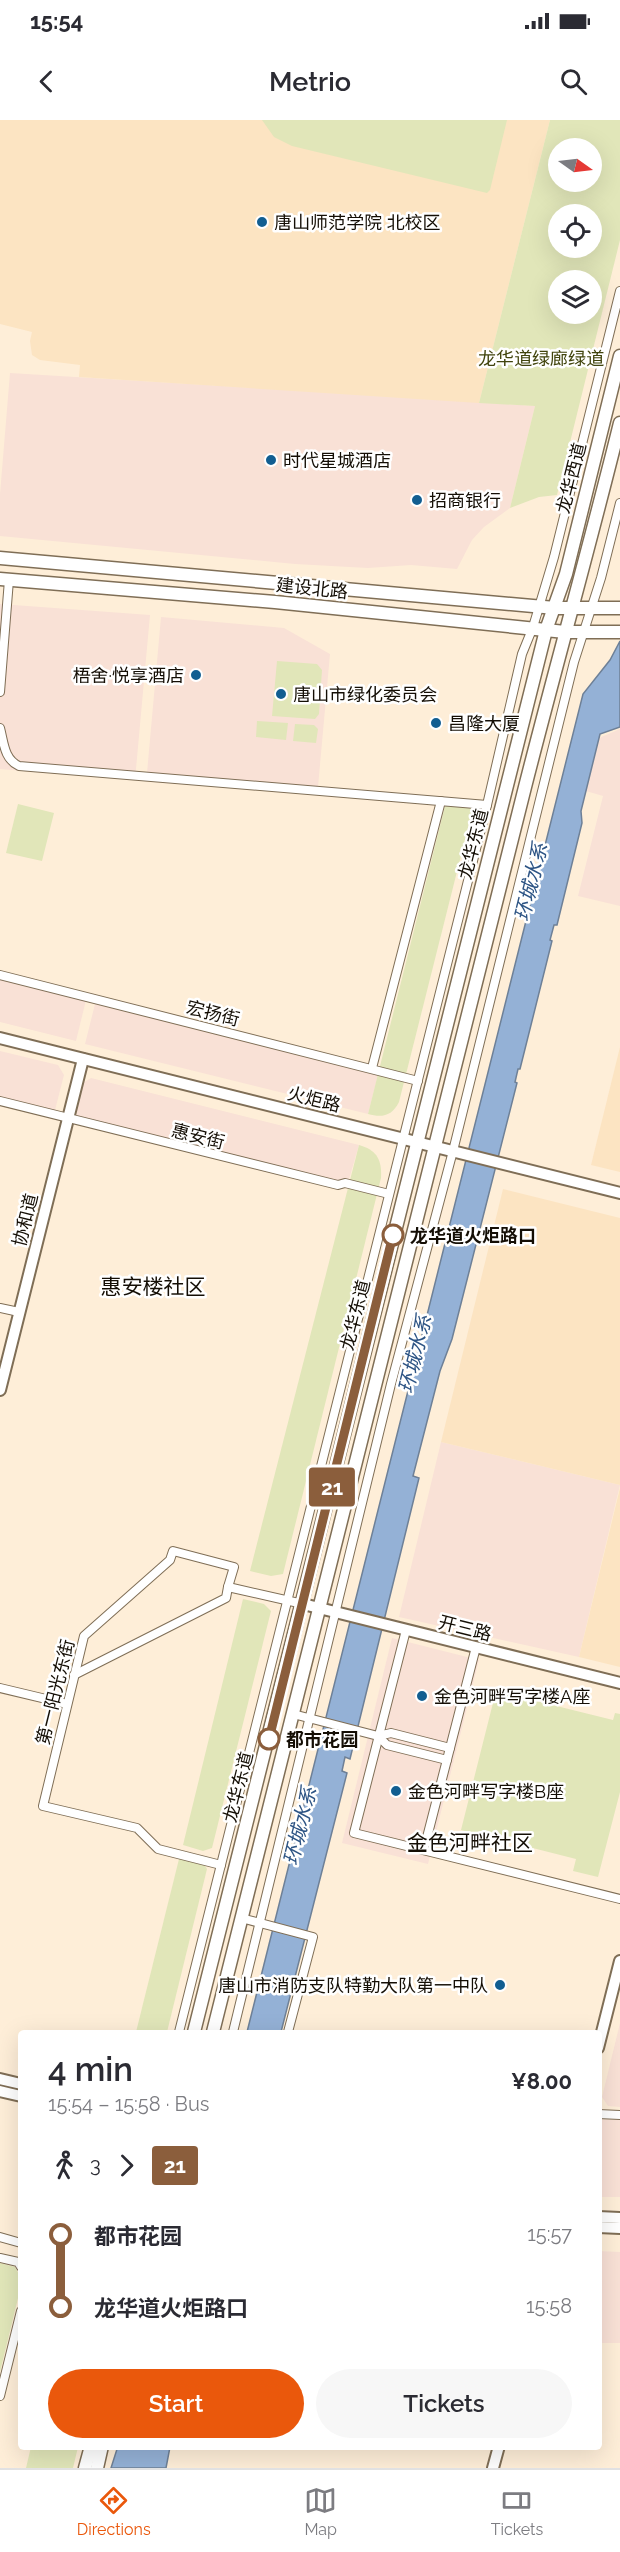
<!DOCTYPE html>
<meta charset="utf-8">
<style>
:root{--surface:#fff;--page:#f7f7f7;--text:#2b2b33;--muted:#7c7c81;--line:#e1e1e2;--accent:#ea580c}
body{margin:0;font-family:Raleway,"Noto Sans SC",sans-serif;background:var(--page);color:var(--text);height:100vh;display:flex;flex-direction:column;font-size:22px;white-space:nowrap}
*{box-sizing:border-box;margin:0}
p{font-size:20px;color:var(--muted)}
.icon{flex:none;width:33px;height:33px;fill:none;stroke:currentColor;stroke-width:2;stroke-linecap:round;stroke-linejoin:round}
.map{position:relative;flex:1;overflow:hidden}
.panel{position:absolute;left:18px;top:1910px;width:584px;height:420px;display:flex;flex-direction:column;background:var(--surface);border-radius:6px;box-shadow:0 6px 24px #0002}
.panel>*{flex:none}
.badge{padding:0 12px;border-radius:4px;font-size:21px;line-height:39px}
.needle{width:39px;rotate:104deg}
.controls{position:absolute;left:548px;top:18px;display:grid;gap:12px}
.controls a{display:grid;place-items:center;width:54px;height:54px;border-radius:50%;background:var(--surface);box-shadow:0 6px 24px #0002;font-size:30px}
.map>.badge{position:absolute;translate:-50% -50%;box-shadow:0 0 0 3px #fff}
.legs{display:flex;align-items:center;gap:9px;height:66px;padding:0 30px;font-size:20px}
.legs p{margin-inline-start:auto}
.overview{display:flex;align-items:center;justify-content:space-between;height:102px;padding:0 30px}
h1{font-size:33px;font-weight:600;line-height:45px}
.cta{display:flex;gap:12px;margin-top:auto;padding:12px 30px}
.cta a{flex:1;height:69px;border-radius:36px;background:var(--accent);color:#fff;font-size:24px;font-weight:600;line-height:69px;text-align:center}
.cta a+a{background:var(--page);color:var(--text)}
ul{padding:0 30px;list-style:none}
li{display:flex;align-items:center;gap:21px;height:72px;font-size:22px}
li i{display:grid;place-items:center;width:9px;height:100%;margin:0 8px;background:currentColor}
li i::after{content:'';width:15px;height:15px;margin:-8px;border:4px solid;border-radius:50%;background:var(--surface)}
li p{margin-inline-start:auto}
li:first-child i{background:linear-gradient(#0000 50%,currentColor 0)}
li:last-child i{background:linear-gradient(currentColor 50%,#0000 0)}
.status{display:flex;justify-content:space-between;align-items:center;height:42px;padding:0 30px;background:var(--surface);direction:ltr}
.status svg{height:16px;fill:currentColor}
header{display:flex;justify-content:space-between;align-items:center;height:78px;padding:0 30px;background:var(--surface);font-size:27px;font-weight:600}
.tabs{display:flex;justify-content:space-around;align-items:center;height:84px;border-top:2px solid var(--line);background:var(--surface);font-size:16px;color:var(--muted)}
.tabs a{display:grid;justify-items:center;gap:3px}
.tabs .current{color:var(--accent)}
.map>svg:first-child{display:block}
</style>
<div class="status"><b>15:54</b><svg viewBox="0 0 49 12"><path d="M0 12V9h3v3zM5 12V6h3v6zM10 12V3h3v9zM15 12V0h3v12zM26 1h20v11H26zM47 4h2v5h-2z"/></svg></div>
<header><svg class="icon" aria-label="back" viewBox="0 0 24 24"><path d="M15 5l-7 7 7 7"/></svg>Metrio<svg class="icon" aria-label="search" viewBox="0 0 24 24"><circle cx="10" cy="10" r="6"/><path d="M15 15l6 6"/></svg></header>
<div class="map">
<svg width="620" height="2348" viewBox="0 0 620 2348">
<rect width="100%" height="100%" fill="#feeed8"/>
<g fill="#f9e1d6">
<polygon points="10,253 340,273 535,286 510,388 484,407 472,420 457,449 411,445 368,448 295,444 0,416 0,374"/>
<polygon points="0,484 150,495 135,660 0,649"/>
<polygon points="161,497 284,508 330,534 318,667 147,653"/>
<polygon points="620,609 620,786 578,776 603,676 586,671 599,618"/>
<polygon points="0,859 86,880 76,921 0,902"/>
<polygon points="95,884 378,955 368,994 85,924"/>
<polygon points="0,931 58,945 64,955 54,994 0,981"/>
<polygon points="91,958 359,1025 347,1066 70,998 78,966"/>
<polygon points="441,1322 620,1365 579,1537 399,1497"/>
<polygon points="392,1518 479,1540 428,1744 342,1723"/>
<polygon points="620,1903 620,1987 608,1986 602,1977"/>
<polygon points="599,1999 620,2000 620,2077 599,2077"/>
<polygon points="598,2131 620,2132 620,2223 599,2223"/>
</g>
<g fill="#fce4c2">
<polygon points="0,0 550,0 479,283 79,257 80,245 40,240 32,235 30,221 32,212 0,204"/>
<polygon points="620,927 620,1052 591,1045"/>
<polygon points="503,1069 620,1098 620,1365 441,1322"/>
<polygon points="620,1368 620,1547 579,1537"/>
</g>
<g fill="#e1e6b9" fill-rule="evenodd">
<polygon points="262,0 507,0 490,70 487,73 292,26 274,17"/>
<path d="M550 0H620V120L557 375 539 377 510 388 535 286 479 283ZM558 28H591V62H558ZM558 94H591V128H558ZM558 160H591V194H558Z"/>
<polygon points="277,541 317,544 322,550 319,594 315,599 272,596"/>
<polygon points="257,601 288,603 286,620 256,617"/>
<polygon points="295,604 314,605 318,609 316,623 293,621"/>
<polygon points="18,684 54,693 42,741 6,733"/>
<path d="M445 686 473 688 399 982C392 996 382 998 368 994Z"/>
<path d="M359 1025C377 1030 382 1040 381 1058L283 1454 271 1456 250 1451Z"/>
<polygon points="243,1479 264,1484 271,1491 212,1728 203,1731 183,1725"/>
<polygon points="496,1571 613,1600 615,1593 620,1594 620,1672 598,1757 573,1751 576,1739 461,1710"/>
<polygon points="180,1735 202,1741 207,1749 167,1912 136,1912"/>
<polygon points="0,2143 15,2147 21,2158 21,2166 0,2252"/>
<polygon points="31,2327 31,2326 78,2327 73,2348 26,2348"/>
</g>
<g fill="#94b1d6" stroke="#6e8097" stroke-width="1.5">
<polygon points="620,521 620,607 600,614 581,691 582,703 557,805 554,805 550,820 552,821 520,949 518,949 515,962 517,963 452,1219 440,1251 413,1356 419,1358 350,1639 345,1637 342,1651 347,1653 281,1912 247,1912 583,574 610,540"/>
<polygon points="118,2326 170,2327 166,2348 111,2348"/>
</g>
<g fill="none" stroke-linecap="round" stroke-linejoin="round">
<g stroke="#7f6e56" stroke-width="10">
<g id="street">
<polyline points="0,572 9,460"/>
<path d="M0 608C4 623 4 639 19 646L487 685"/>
<polyline points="0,855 418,961"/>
<polyline points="372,948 441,681"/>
<polyline points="0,981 338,1065 345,1063 389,1074"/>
<polyline points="0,1188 19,1192"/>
<polyline points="406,1510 354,1713 620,1779"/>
<polyline points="74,1555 226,1478 228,1467"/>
<polyline points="0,1568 67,1584"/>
<polyline points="293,1594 378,1616 387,1625 447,1640"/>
<polyline points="378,1616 391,1613 450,1628"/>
<polyline points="424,1729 476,1527"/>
<polyline points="221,1745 158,1729 137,1708 43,1686 84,1516 170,1440 173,1431 234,1447 228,1467 303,1484"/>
<polyline points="241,1798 313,1817 288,1912"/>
<polyline points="179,1912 487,685 522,534 533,507 554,437 620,171"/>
<polyline points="233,1912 391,1264 453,1031 574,542 601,458 620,383"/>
<polyline points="598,1994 620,1995"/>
<polyline points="0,2117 21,2123"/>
<polyline points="0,2138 18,2142 21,2147"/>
<polyline points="0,2276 21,2191"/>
</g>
</g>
<g stroke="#7f6e56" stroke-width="14">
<g id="secondary">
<polyline points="0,918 620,1073"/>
<polyline points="0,1270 83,939"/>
<polyline points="303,1484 620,1563"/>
<polyline points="598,1928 620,1841"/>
<polyline points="0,1959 21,1964"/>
<polyline points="0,1971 21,1976"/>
<polyline points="598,2097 620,2098"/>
<polyline points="598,2107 620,2108"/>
<polyline points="493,2348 499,2326"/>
</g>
</g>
<g stroke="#7f6e56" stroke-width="15">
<g id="primary">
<polyline points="0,438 555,488 620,488"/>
<polyline points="0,459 275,482 565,512 620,512"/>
<path d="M194 1912C313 1445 428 977 546 510L566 454 620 236"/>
<path d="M213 1912 525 667C556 545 590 425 620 303"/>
<polyline points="85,2348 91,2326"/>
<polyline points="97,2348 102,2326"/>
</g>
</g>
<use href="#street" stroke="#fff" stroke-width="8"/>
<use href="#secondary" stroke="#fff" stroke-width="10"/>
<use href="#primary" stroke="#fff" stroke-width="12"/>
</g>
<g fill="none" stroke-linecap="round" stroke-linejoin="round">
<g stroke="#fff" stroke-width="14">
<polyline id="line-1" points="269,1619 393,1115"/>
</g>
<use href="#line-1" stroke="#8b5e3c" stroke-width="9"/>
</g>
<g fill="#125e91" stroke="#fff" stroke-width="2">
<circle cx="262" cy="102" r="6"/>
<circle cx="271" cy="340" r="6"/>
<circle cx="417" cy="380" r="6"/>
<circle cx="196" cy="555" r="6"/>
<circle cx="281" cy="574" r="6"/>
<circle cx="436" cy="603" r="6"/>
<circle cx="422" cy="1576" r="6"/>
<circle cx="396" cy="1671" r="6"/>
<circle cx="500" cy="1865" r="6"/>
</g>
<g fill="#fff" stroke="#8b5e3c" stroke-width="3">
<circle cx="393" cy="1115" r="10"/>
<circle cx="269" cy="1619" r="10"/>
</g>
<g text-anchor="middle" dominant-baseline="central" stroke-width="5" stroke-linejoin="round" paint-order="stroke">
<g font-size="18" fill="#140e05" stroke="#fff" text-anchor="start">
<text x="274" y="102">唐山师范学院 北校区</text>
<text x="283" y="340">时代星城酒店</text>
<text x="429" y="380">招商银行</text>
<text x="184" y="555" text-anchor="end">梧舍·悦享酒店</text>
<text x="293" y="574">唐山市绿化委员会</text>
<text x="448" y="603">昌隆大厦</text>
<text x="434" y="1576">金色河畔写字楼A座</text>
<text x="408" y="1671">金色河畔写字楼B座</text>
<text x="488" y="1865" text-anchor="end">唐山市消防支队特勤大队第一中队</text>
</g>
<g font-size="18" fill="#41440d" stroke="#fff">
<text x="541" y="238">龙华道绿廊绿道</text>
</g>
<g font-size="18" fill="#140e05" stroke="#fff">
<text transform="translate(571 358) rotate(-76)">龙华西道</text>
<text transform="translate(312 468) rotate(6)">建设北路</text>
<text transform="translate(473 724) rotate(-76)">龙华东道</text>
<text transform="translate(213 893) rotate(14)">宏扬街</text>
<text transform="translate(314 979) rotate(14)">火炬路</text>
<text transform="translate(198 1016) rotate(14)">惠安街</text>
<text transform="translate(25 1100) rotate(-76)">协和道</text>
<text transform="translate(355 1195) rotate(-76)">龙华东道</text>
<text transform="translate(465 1508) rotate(14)">开三路</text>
<text transform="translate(55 1572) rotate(-76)">第一阳光东街</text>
<text transform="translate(238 1667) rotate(-76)">龙华东道</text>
</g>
<g font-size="18" font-weight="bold" fill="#140e05" stroke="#fff" text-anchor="start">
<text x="410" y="1115">龙华道火炬路口</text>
<text x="286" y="1619">都市花园</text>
</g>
<g font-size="20" font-style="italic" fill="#2d5484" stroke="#fff">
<text transform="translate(531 762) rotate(-76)">环城水系</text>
<text transform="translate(415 1234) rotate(-76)">环城水系</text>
<text transform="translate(300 1706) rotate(-76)">环城水系</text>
</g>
<g font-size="21" fill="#140e05" stroke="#fff">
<text x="153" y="1166">惠安楼社区</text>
<text x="470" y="1722">金色河畔社区</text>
</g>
</g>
</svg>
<div class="controls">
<a><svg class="needle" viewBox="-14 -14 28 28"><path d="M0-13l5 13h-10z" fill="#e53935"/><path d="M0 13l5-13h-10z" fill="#7c7c81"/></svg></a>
<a><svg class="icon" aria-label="locate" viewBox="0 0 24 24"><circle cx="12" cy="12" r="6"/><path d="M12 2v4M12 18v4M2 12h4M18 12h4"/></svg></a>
<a><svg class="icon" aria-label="layers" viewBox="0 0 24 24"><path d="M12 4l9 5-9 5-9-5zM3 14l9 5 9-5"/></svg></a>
</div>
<b class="badge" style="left:332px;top:1367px;background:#8b5e3c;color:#fff">21</b>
<section class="panel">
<div class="overview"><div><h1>4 min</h1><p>15:54 – 15:58 · Bus</p></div><b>¥8.00</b></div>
<div class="legs"><svg class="icon" aria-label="walk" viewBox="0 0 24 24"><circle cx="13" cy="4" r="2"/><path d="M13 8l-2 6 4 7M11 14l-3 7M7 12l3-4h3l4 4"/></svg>3<svg class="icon" aria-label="forward" viewBox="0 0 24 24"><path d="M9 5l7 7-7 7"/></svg><b class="badge" style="background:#8b5e3c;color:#fff">21</b></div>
<ul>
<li><i style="color:#8b5e3c"></i><b>都市花园</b><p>15:57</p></li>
<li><i style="color:#8b5e3c"></i><b>龙华道火炬路口</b><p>15:58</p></li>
</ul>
<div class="cta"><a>Start</a><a>Tickets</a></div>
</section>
</div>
<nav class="tabs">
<a class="current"><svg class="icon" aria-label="directions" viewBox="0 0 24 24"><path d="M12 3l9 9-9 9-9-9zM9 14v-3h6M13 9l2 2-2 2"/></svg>Directions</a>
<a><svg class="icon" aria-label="map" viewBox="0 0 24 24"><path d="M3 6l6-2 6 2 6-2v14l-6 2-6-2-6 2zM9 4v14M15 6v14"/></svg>Map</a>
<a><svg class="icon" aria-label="tickets" viewBox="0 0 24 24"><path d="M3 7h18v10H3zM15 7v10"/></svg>Tickets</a>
</nav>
